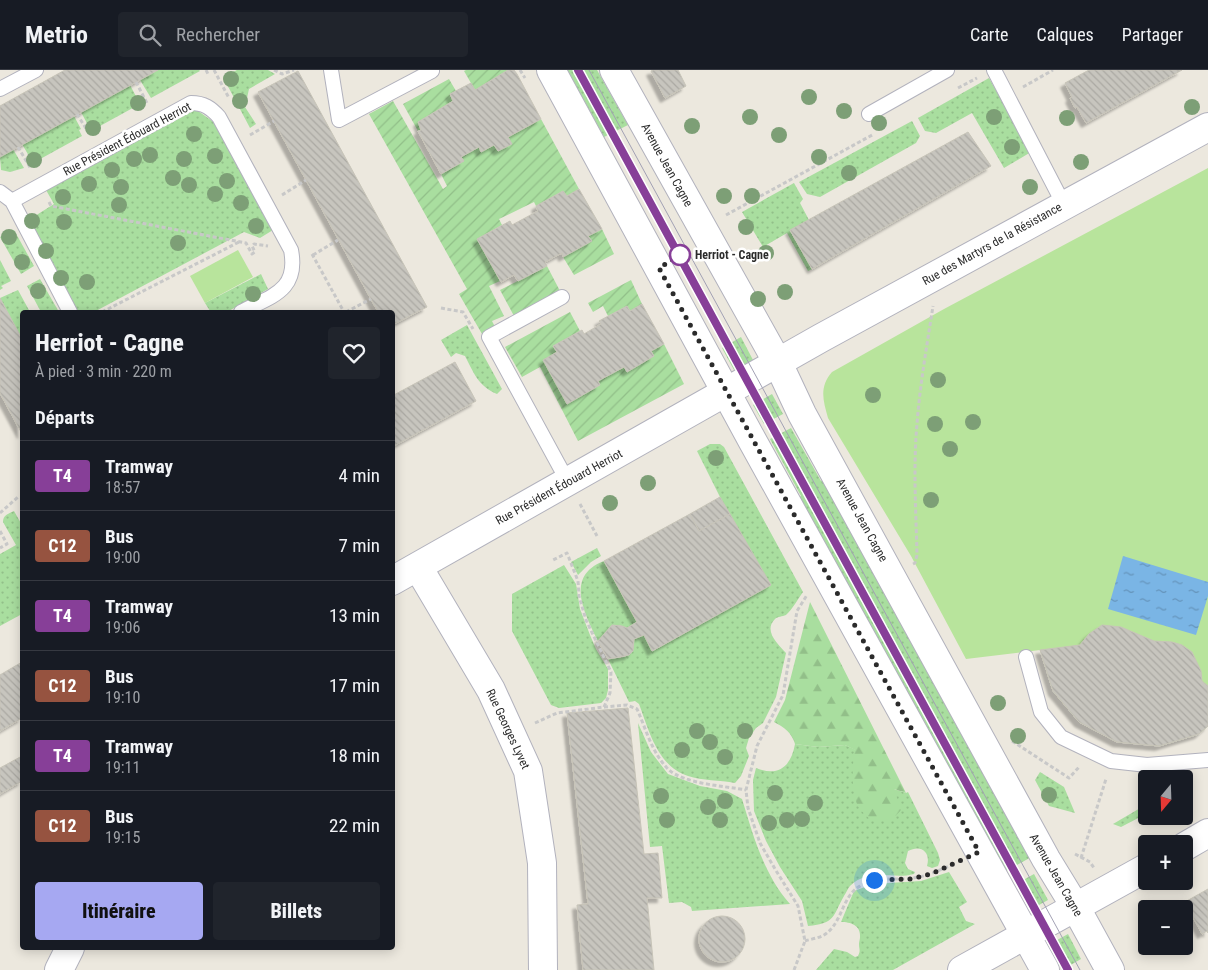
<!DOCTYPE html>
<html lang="fr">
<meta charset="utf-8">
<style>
:root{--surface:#171b24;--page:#20242c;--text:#f1f3f6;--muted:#9ea1a6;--line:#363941;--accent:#a6a8f2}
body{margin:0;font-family:"Roboto Condensed",sans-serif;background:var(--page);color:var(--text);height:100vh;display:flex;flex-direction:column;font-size:19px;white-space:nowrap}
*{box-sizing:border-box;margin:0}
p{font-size:16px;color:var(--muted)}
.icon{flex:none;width:28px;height:28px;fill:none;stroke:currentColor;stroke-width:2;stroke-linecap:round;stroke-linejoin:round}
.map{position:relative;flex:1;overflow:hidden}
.panel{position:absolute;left:20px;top:240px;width:375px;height:640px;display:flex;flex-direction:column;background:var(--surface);border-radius:5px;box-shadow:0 2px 12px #0003}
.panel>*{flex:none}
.badge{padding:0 10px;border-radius:4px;font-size:18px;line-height:32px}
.needle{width:32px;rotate:199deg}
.buttons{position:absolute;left:1138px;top:700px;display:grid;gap:10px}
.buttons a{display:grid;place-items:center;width:55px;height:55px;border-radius:5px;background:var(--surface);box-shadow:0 2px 12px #0003;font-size:25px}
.you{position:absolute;width:25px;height:25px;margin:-12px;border:4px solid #fff;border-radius:50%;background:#1a73e8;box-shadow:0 0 0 8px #1a73e833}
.map>.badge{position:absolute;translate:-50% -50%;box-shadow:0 0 0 2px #fff}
h2{padding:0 15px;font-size:19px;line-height:45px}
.round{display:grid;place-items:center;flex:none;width:52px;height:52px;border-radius:5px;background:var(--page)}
.head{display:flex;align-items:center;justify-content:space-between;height:85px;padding:0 15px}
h1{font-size:24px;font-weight:800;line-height:38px}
.button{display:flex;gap:10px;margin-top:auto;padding:10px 15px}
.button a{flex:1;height:58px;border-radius:5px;background:var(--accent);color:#111;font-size:20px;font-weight:800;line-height:58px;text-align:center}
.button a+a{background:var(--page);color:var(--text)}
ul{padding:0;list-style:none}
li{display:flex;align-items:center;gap:15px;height:70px;padding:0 15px;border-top:1px solid var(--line)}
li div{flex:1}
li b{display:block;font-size:19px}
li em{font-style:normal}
li .badge{min-width:55px;font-weight:700;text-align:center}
header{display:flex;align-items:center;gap:30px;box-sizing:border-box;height:70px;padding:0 25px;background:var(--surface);border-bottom:1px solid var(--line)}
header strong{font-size:24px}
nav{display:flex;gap:28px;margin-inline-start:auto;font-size:18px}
.search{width:350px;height:45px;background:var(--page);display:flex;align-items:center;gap:12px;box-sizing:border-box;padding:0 18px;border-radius:5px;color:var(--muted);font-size:19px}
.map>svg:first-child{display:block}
</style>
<header>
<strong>Metrio</strong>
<div class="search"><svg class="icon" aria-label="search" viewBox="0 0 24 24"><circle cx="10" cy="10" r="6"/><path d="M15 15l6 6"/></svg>Rechercher</div>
<nav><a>Carte</a><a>Calques</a><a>Partager</a></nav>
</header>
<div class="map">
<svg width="1208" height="900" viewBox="0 0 1208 900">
<defs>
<pattern id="grass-dots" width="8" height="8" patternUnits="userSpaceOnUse" patternTransform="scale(1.25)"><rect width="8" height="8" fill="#a9de9f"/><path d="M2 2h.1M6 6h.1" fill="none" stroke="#92bf89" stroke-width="1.8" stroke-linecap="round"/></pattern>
<pattern id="forest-firs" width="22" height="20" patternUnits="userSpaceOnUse" patternTransform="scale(1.25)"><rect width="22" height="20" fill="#a9de9f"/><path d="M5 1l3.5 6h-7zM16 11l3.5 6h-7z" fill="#92bf89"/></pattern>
<pattern id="garden-furrows" width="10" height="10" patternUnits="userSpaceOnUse" patternTransform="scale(1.25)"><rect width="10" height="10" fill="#a9de9f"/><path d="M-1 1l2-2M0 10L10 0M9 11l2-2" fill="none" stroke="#92bf89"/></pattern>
<pattern id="water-ripples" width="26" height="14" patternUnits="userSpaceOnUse" patternTransform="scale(1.25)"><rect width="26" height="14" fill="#7ab5e5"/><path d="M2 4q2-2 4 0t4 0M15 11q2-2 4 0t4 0" fill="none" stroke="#6493ba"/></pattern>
<pattern id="building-back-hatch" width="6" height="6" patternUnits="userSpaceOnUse" patternTransform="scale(1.25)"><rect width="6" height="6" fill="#c7c5be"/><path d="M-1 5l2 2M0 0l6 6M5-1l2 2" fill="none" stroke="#aba9a3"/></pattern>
<filter id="shadow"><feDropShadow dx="-4.5" dy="4.5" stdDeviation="1" flood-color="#0004"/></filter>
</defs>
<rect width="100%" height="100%" fill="#ece8de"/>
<g fill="url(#grass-dots)">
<polygon points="158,0 199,0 200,1 151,28 140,10"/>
<polygon points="237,0 268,0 275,4 249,19 245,37 256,54 250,58 223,7"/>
<polygon points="560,0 597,0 628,55 604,67 570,5 564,8"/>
<polygon points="989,8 1031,82 1004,98 972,43 936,63 925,61 918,48"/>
<polygon points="130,15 140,34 91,61 81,42"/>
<polygon points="193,41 198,41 215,53 273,160 260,168 244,162 94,242 75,242 27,151 54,134 46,120"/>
<polygon points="74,46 81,59 79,60 82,66 33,93 22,74"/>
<polygon points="912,51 920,66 916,73 820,127 807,124 799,112"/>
<polygon points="13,79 24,98 10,102 1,100 0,87"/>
<polygon points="794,113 803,129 800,133 809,150 790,161 812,199 808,201 787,163 763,177 742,142"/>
<polygon points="14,160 34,196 21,204 0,167"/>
<polygon points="0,190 11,211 1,216 3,218 0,220"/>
<polygon points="261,204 268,219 227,242 208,242 210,241 205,233"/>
<polygon points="40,209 59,242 41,242 27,216"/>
<polygon points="18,220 30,242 22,242 22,269 0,228"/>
<path d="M467 255 502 319 497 324C478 316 474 303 465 286L456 283 451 287 441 270Z"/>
<polygon points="741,267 753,290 734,300 722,278"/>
<polygon points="772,324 783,344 764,354 753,335"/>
<polygon points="791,358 821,411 829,407 1035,785 999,805 795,429 801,426 770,369"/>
<path d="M710 374H720L724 377 803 522C798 529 792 540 786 545 782 547 778 546 775 549 763 561 778 574 786 583L776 627 763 653 756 658 749 668 746 678 749 686 741 706 735 713C720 710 702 711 688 706 657 696 649 660 639 634L635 631 629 632 608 589C626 587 632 589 634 569L644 565 653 581 770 515 720 427 697 381Z"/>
<path d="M14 441 22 455V544L0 556V484L16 475 3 452C3 445 8 444 14 441Z"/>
<polygon points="597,478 601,486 591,492 578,505 571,492"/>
<path d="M604 491 637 552 627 558 622 556 612 555 598 571C585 544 564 506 604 491Z"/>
<polygon points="564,495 576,514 580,539 590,565 596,579 608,599 608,620 606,628 601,633 559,638 551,635 512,561 512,524"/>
<path d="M638 653 651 682 668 704 700 716 727 721 742 729C753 765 764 805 790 834L692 841 691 837 682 832 669 833 662 776 650 777Z"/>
<path d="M795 674 818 677 845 675 856 680 894 719 906 723 908 722 938 783 940 790 938 796 932 798 927 796C931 782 921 774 908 781L905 793 908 799 915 802 914 804C893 810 870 797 850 816 848 818 846 823 844 826 832 847 836 853 808 856L802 831 780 797 766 771 754 741 753 710 756 698C778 707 791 697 795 674Z"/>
<polygon points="1040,702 1064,717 1075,743 1049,736 1035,710"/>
<polygon points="1142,737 1146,744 1121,757 1113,754"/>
<path d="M949 802 967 832 959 837 966 851 975 854 893 900H816L834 879 847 882 855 887 858 886C861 880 859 880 859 874 859 872 860 869 860 867 861 855 850 852 841 852L854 821 873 814 921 811Z"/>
<polygon points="1034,804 1048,830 1030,840 1016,814"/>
<polygon points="1068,864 1081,889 1062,900 1048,875"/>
</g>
<path fill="url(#forest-firs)" d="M810 532 906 723 894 719 901 740 891 751H872C868 747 861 741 858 736 851 722 852 695 855 680L845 675 818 677 795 674C792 663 784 657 774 652L785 630Z"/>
<g fill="url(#garden-furrows)">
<polygon points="466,0 508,0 475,20 464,1"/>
<polygon points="449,9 456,21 450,24 453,31 418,52 421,60 418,61 403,34"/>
<polygon points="393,31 443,119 447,116 441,104 464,91 461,87 479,77 481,82 541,49 579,119 567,126 563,121 536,136 534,132 499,149 502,155 477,169 500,211 489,216 504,246 492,251 496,259 482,264 459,224 467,219 369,44"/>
<polygon points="602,159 614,184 574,205 563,187 591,171 588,166"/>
<polygon points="547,196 560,221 514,246 500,220"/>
<polygon points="631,210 642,234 630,241 627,236 608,246 603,236 593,242 588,233"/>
<polygon points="570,242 580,261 553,276 557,282 567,333 600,315 598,311 624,297 627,301 654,286 651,281 664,274 684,314 578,371 540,297 522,307 505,277"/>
</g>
<g fill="#b8e49c">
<path d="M1208 98V656L1199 664 1159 676 1117 672 1079 652 1053 621 1040 580 966 589 911 486 828 348C823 330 819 317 832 302L944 239Z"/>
<polygon points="238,180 253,207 205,233 190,206"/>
</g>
<polygon fill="url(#water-ripples)" points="1123,486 1208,512 1208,526 1196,565 1108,539"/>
<g fill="url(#building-back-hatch)" stroke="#c7c4b8" filter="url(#shadow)">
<polygon points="65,0 158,0 0,87 0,36"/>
<polygon points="508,0 514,0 517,4 541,49 508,67 512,74 498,81 494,75 481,82 479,77 461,87 464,91 441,104 418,61 421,60 418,52 453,31 450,24 471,13 475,20"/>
<polygon points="653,0 678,0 686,16 665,28 651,1"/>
<polygon points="1089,0 1182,0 1086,53 1077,37 1075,38 1070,28 1072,27 1065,13"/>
<polygon points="298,1 427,237 392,255 392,242 378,242 258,22"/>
<polygon points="968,62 991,96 812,199 790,160"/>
<polygon points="579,119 602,159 588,166 592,171 563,187 562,183 545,192 547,196 518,211 514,205 501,212 477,169 510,151 512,155 538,141 536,136 563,121 567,126"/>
<polygon points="0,228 22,269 22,364 0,323"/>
<polygon points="642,234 664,274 651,281 654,286 627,302 624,297 598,311 600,315 567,334 543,290 557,282 553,276 582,260 584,264 601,254 599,251 627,236 630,241"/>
<polygon points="455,292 476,331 392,377 392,326"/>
<polygon points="720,427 730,444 699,461 690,444"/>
<polygon points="690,444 699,461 730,444 771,515 652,581 644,565 634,569 633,581 629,585 608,589 598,571 612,555 622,556 627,558 637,552 604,491"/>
<polygon points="1102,555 1121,557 1154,571 1172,572 1182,575 1192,582 1201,601 1202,611 1208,616 1208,656 1199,664 1159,676 1117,672 1079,652 1053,621 1040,580 1080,575 1089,564"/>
<polygon points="22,592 22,648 0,661 0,605"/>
<polygon points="628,638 644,784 658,783 662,828 647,828 654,900 583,900 577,835 588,834 567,643"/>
<polygon points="22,686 22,711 0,724 0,698"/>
<polygon points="1208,819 1208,863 1207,861 1202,864 1185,832"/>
<circle cx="722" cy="869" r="23"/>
</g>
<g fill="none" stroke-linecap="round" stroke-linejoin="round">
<g stroke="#b2b2bd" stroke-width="16">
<g id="lane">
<polyline points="331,0 339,50 432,1"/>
<polyline points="994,0 1064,135"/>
<polyline points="0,19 36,0"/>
<polyline points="869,44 947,0"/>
<polyline points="0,122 12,131 70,242"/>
<path d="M12 131 191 33C204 33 211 38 219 47L291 180C299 221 271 226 241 242"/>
<polyline points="562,227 489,267 568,412"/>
<polyline points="1026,587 1041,642 1061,667 1111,691 1147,695 1208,690"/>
</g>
</g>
<g stroke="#b2b2bd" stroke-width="30">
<g id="street">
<polyline points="418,497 491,620 528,701 542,793 543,900"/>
<polyline points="392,511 821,268 1208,57"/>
<polyline points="1184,777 1208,763"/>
<polyline points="59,900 70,878"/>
<polyline points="962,900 1146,798"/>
</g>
</g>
<g stroke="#b2b2bd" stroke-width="30">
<g id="secondary">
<polyline points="551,0 752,370 1045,900"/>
<polyline points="614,0 778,293 802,344 1046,789 1076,838 1110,900"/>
</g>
</g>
<g stroke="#c8c8c8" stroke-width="3" stroke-dasharray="4 2.5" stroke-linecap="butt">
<polyline points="206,0 208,4"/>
<polyline points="214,0 229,28"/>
<polyline points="274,0 282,4 294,0"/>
<polyline points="520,0 525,8"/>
<polyline points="136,12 148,35"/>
<polyline points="1023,17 1053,0"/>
<polyline points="958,18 977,8"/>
<polyline points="77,44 90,65"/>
<polyline points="250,65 274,51"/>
<polyline points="18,77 31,99"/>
<polyline points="282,125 306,110"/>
<polyline points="49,132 51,136 246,173 252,184 255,182 252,176 254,174 268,176"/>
<polyline points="726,145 874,64"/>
<polyline points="312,184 344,242"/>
<polyline points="313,185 338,170"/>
<polyline points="441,238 463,242 473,259"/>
<polyline points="102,242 239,172"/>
<polyline points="346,242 371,229"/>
<polyline points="580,434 597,466"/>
<polyline points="0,443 18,427"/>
<polyline points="0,461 7,474 0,478"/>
<path d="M913 494 915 493 917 485C916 442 913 398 917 354 920 314 927 275 933 236"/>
<path d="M604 637 627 635 637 639C646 659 652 683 668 699 683 714 725 716 746 720"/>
<polyline points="535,653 557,643 604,637 610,623 611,602 586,550 579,526 578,511 567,483 551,491"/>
<polyline points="1012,671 1069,708 1080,696"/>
<polyline points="1146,714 1144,731 1146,734"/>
<polyline points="1155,746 1160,754"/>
<polyline points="1075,784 1090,792 1094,798"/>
<polyline points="1081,788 1106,709"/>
<path d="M805 871C811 869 819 868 824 865 843 853 841 827 860 816 876 805 895 811 913 808 929 806 942 799 956 793"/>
<polyline points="794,900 805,871 798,836 775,799 760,773 748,738 746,720 757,676 783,625 797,541 807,525"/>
</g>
<use href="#lane" stroke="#fff" stroke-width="14"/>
<use href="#street" stroke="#fff" stroke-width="28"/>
<use href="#secondary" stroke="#fff" stroke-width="28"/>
<g stroke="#a2a1b4" stroke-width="1">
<polyline points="578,0 1068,900"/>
<polyline points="589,0 1080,900"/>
</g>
</g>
<g fill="#7d9f76">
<circle cx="231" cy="9" r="8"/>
<circle cx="809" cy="27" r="8"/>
<circle cx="240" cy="31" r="8"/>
<circle cx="138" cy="33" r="8"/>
<circle cx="1192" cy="37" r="8"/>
<circle cx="844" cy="41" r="8"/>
<circle cx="750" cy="47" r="8"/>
<circle cx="994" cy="47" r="8"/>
<circle cx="1067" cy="48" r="8"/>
<circle cx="879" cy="53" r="8"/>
<circle cx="692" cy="56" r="8"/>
<circle cx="93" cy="58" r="8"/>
<circle cx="194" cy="64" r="8"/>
<circle cx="779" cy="65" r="8"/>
<circle cx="1012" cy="77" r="8"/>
<circle cx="150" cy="85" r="8"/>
<circle cx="215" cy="86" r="8"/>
<circle cx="819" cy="87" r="8"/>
<circle cx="134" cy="89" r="8"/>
<circle cx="184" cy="89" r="8"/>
<circle cx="34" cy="90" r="8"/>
<circle cx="1081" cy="92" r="8"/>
<circle cx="112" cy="100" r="8"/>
<circle cx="849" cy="103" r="8"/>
<circle cx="173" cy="108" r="8"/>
<circle cx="227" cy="111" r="8"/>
<circle cx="89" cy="114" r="8"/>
<circle cx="189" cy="115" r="8"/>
<circle cx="121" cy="117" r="8"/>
<circle cx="1030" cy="117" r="8"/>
<circle cx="215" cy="124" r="8"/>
<circle cx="724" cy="126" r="8"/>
<circle cx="752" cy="126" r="8"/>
<circle cx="63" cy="127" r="8"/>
<circle cx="241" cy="133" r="8"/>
<circle cx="119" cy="135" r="8"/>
<circle cx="32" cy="151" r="8"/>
<circle cx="64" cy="152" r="8"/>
<circle cx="256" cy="156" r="8"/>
<circle cx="746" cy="157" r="8"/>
<circle cx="9" cy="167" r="8"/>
<circle cx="178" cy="173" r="8"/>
<circle cx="46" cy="181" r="8"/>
<circle cx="766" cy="183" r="8"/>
<circle cx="22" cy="192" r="8"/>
<circle cx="61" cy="208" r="8"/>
<circle cx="87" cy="212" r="8"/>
<circle cx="38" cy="221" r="8"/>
<circle cx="785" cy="222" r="8"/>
<circle cx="253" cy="224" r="8"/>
<circle cx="758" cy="229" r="8"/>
<circle cx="938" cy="310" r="8"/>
<circle cx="873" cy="325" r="8"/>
<circle cx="973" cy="352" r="8"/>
<circle cx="935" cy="354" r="8"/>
<circle cx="950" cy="379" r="8"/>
<circle cx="716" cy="388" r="8"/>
<circle cx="648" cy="413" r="8"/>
<circle cx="931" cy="430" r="8"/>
<circle cx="610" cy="433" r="8"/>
<circle cx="998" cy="633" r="8"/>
<circle cx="697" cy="661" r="8"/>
<circle cx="745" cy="661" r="8"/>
<circle cx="1018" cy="666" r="8"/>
<circle cx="710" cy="672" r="8"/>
<circle cx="682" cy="680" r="8"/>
<circle cx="725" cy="687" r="8"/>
<circle cx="775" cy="723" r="8"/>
<circle cx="1049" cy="725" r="8"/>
<circle cx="661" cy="726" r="8"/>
<circle cx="725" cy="731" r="8"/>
<circle cx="815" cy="733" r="8"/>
<circle cx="708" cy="737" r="8"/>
<circle cx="802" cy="749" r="8"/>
<circle cx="667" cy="750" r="8"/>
<circle cx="720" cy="750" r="8"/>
<circle cx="787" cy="750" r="8"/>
<circle cx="769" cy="753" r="8"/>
</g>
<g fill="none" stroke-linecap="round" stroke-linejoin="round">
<g stroke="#fff" stroke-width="11">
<polyline id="line" points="578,0 1068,900"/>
</g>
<use href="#line" stroke="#873f98" stroke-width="8"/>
<polyline stroke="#2b2b2b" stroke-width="5" stroke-dasharray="0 9" points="680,185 659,198 979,782 931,804 911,809 874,810"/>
</g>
<circle fill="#fff" stroke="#873f98" stroke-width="2.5" cx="680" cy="185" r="10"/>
<g text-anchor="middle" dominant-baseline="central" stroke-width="5" stroke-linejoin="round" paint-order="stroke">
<g font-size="12" fill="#2b2b2b" stroke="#fff">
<text transform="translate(127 69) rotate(-28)">Rue Président Édouard Herriot</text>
<text transform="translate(667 95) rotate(61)">Avenue Jean Cagne</text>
<text transform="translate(992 174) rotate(-29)">Rue des Martyrs de la Résistance</text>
<text transform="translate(559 417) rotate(-29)">Rue Président Édouard Herriot</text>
<text transform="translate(862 450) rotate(61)">Avenue Jean Cagne</text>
<text transform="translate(508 659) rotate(65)">Rue Georges Lyvet</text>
<text transform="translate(1056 805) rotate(60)">Avenue Jean Cagne</text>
</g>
<g font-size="12" font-weight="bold" fill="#2b2b2b" stroke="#fff" text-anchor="start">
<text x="695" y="185">Herriot - Cagne</text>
</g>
</g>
</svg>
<div class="buttons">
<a><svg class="needle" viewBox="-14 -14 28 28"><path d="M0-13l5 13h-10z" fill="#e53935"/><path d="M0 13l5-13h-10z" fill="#9ea1a6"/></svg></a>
<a>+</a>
<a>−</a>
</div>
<div class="you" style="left:874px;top:810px"></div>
<section class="panel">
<div class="head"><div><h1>Herriot - Cagne</h1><p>À pied · 3 min · 220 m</p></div><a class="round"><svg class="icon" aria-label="heart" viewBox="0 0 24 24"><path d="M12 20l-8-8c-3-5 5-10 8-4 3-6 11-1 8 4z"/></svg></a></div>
<h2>Départs</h2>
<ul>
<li><span class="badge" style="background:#873f98;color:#fff">T4</span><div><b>Tramway</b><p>18:57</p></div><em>4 min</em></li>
<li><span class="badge" style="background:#965340;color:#fff">C12</span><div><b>Bus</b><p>19:00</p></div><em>7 min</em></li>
<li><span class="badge" style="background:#873f98;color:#fff">T4</span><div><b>Tramway</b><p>19:06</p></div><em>13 min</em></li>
<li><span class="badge" style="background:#965340;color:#fff">C12</span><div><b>Bus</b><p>19:10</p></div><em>17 min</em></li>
<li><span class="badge" style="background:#873f98;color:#fff">T4</span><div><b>Tramway</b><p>19:11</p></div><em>18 min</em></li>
<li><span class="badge" style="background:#965340;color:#fff">C12</span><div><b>Bus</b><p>19:15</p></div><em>22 min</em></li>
</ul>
<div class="button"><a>Itinéraire</a><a>Billets</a></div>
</section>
</div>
